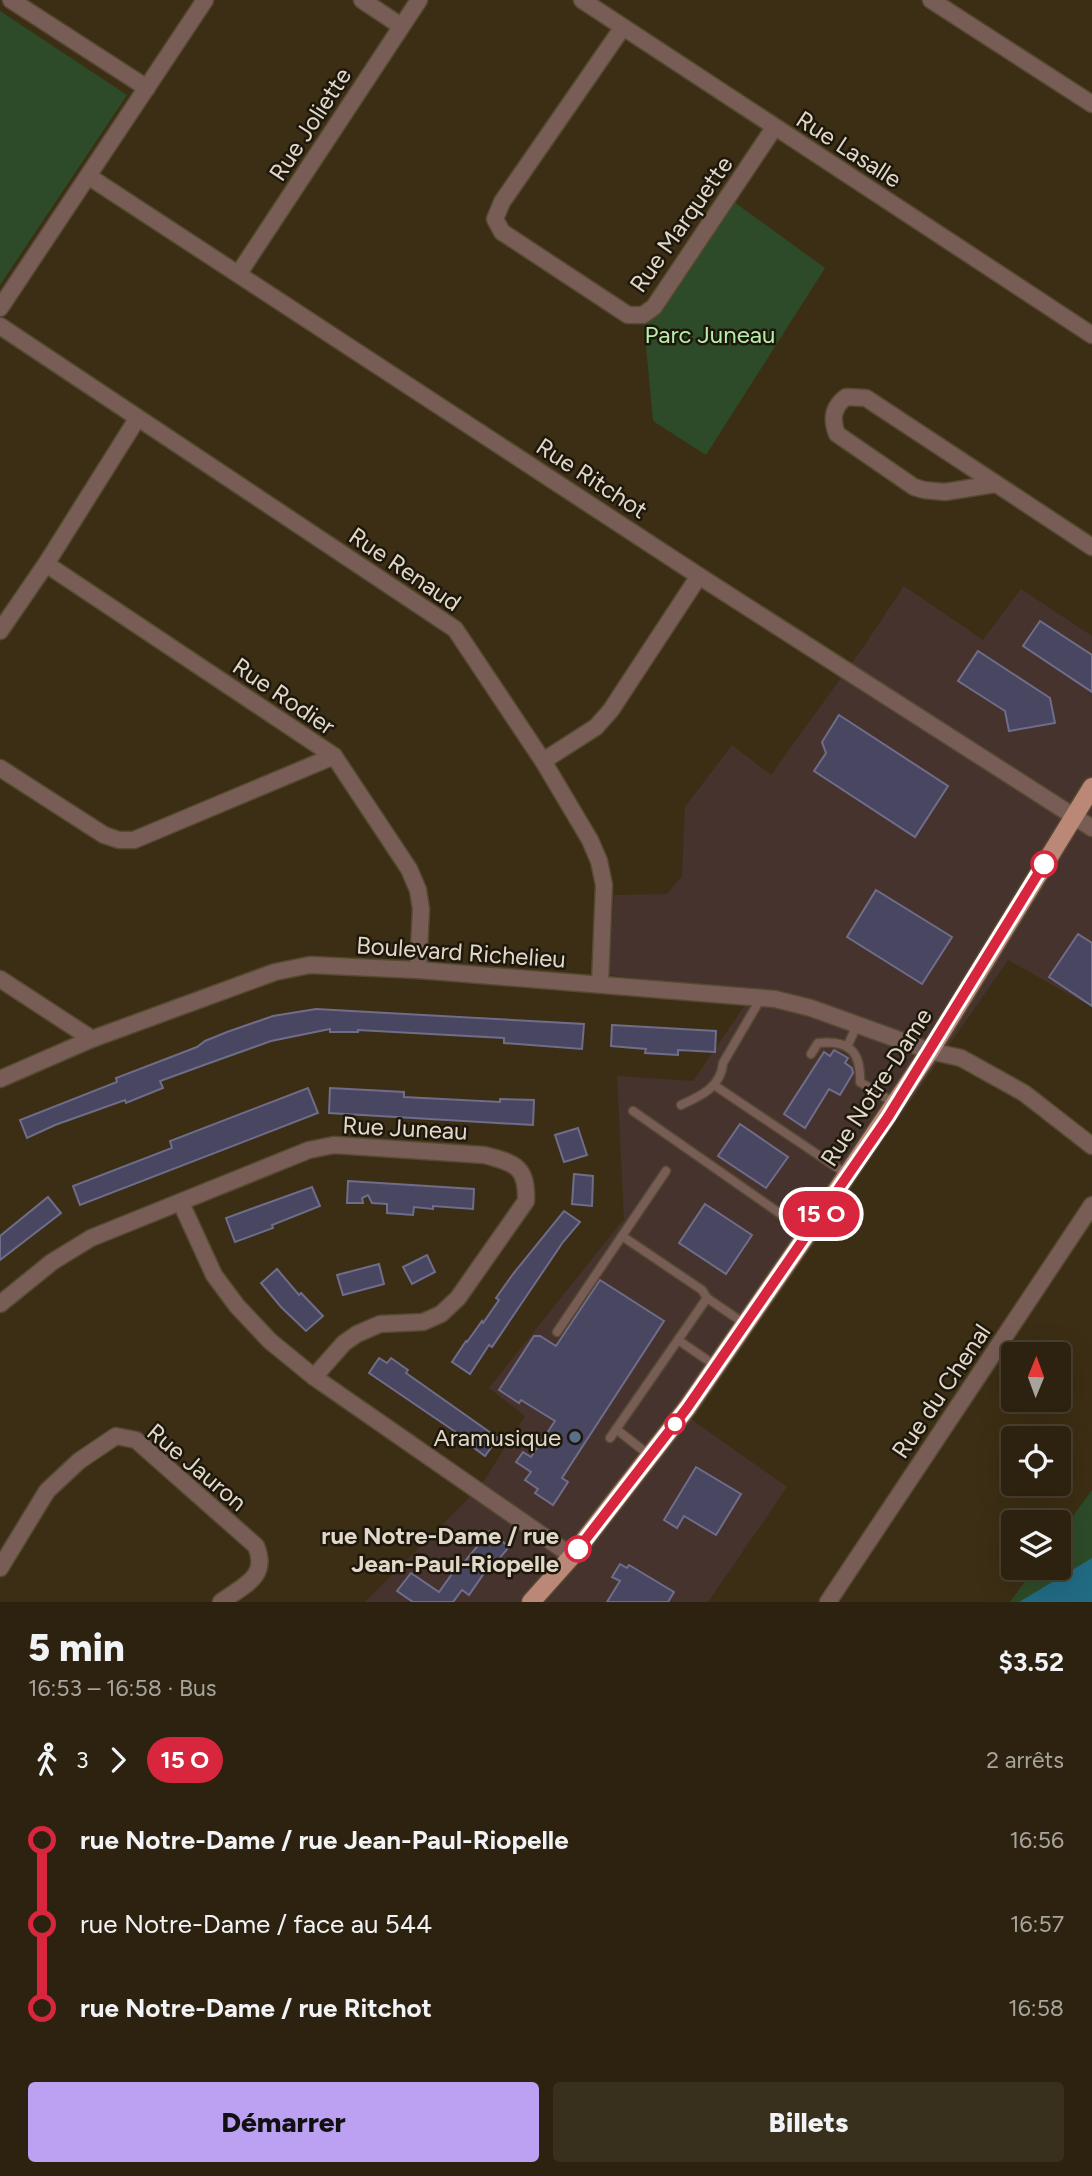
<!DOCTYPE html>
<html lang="fr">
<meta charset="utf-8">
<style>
:root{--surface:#2d220f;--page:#392f1d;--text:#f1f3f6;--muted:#a7a49e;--line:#483f2f;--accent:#bca0f2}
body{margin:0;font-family:Figtree,sans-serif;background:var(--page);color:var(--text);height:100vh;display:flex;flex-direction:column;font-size:26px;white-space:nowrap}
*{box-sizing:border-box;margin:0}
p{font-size:23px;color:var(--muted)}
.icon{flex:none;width:38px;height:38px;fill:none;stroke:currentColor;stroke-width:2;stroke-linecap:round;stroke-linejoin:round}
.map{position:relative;height:1602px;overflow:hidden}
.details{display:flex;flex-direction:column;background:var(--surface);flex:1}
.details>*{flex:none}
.badge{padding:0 14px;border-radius:23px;font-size:24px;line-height:46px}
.needle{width:46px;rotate:1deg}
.controls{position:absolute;left:1001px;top:1342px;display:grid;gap:14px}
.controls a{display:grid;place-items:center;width:70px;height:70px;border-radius:7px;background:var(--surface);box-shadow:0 7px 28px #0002,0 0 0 2px var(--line);font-size:35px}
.map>.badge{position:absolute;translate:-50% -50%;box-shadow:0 0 0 4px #fff}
.legs{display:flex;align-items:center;gap:10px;height:77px;padding:0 28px;font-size:23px}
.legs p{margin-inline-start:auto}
.headline{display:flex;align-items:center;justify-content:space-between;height:119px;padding:0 28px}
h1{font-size:38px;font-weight:800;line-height:52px}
.button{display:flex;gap:14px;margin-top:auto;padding:14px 28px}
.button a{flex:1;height:80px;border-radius:7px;background:var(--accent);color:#111;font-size:28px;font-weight:800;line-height:80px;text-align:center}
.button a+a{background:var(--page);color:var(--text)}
ul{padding:0 28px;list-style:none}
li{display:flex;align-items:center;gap:24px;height:84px;font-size:26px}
li i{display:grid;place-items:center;width:10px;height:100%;margin:0 9px;background:currentColor}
li i::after{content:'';width:18px;height:18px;margin:-9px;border:5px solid;border-radius:50%;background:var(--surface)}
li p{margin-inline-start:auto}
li:first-child i{background:linear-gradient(#0000 50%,currentColor 0)}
li:last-child i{background:linear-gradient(currentColor 50%,#0000 0)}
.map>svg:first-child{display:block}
</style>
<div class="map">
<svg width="1092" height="1602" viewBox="0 0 1092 1602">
<rect width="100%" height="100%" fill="#3c2e14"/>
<polygon fill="#47332d" points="904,586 983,640 1021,589 1092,636 1092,1007 1008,960 691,1419 787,1487 708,1602 365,1602 480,1487 525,1416 489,1388 624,1219 617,1076 693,1081 754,992 609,975 614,895 667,894 682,876 685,807 732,745 771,775 864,646"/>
<g fill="#2d4b28">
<polygon points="0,11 127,95 0,285"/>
<polygon points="727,197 825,268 706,455 653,421 643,315"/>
<polygon points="1092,1490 1092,1602 1010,1602 1035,1568 1059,1568 1059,1535"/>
</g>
<polygon fill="#216b83" points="1092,1558 1092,1602 1019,1602"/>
<g fill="#484661" stroke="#6f6d8a" stroke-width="2">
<polygon points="1040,621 1092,655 1092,692 1023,646"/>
<polygon points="978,651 1050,698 1055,723 1009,731 1005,711 958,681"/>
<polygon points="839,715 948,786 915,837 814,771 826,753 822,742"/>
<polygon points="876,890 952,937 922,984 847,937"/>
<polygon points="1078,934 1092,943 1092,1006 1049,977"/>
<polygon points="316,1009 584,1024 582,1049 504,1043 504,1038 358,1030 358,1032 330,1032 330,1029 271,1041 204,1065 160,1081 163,1088 126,1103 125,1100 55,1125 27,1138 20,1120 117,1082 116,1078 197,1047 205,1041 227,1032 273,1016"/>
<polygon points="612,1025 716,1031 715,1052 678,1050 678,1055 645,1053 646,1049 611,1046"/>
<polygon points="834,1050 848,1058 845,1063 852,1068 853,1073 840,1095 829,1089 805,1128 784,1114 824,1052 830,1056"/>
<polygon points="308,1088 318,1113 80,1205 73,1186 172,1148 170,1141"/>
<polygon points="330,1088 404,1092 404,1097 500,1102 500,1099 534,1100 533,1125 329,1113"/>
<polygon points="740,1124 788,1157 766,1188 718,1156"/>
<polygon points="578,1128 587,1155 564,1162 555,1135"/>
<polygon points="574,1174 593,1176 592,1206 572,1204"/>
<polygon points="348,1181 474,1189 473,1209 433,1206 433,1209 414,1207 413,1215 387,1213 387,1204 372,1203 368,1195 362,1198 363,1203 347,1203"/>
<polygon points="312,1187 320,1206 272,1225 273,1228 235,1242 226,1218"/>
<polygon points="48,1197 61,1213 0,1260 0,1236"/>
<polygon points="705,1204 752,1235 726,1274 679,1243"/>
<polygon points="564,1211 580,1222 563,1242 492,1347 489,1345 470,1374 452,1362 466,1341 467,1342 482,1321 483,1323 499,1300 496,1298 513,1274"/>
<polygon points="427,1255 435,1272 412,1284 403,1267"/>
<polygon points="379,1264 384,1284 343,1295 337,1275"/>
<polygon points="277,1269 299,1295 301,1293 323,1316 306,1331 281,1307 261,1283"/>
<polygon points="600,1280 664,1321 562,1478 568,1482 553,1505 535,1493 538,1489 525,1480 531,1472 516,1462 523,1452 531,1457 555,1421 521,1400 519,1403 499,1390 534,1336 540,1336 556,1346"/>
<polygon points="379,1358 387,1363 391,1358 408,1370 406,1373 498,1438 485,1456 462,1439 463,1437 369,1373"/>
<polygon points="696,1467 741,1494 716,1535 684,1516 677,1528 664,1520"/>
<polygon points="490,1531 509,1547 494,1565 491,1563 469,1595 462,1590 453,1602 413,1602 397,1591 411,1573 439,1592 459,1564 461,1566"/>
<polygon points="620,1564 627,1568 629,1565 674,1592 668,1602 607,1602 620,1581 612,1577"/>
</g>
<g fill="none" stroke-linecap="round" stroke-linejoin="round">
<g stroke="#564931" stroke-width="11">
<g id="service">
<polyline points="847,1047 857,1025"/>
<path d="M811 1054 818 1043C849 1040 861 1051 860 1082L896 1104"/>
<polyline points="714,1085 848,1175"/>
<path d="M681 1105C701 1096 721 1087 723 1063L761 998"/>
<polyline points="633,1111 808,1233"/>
<polyline points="622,1236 702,1290 707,1298 745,1324"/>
<polyline points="557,1332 666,1171"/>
<polyline points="678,1340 716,1366"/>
<polyline points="616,1429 649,1455"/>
<polyline points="610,1438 707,1298"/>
</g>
</g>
<g stroke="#564931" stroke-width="19">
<g id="minor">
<polyline points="11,0 147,88"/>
<polyline points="362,0 401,26"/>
<polyline points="582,0 1092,335"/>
<polyline points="931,0 1092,104"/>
<polyline points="623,27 502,202 495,219 502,232 628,315 643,315 654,307 774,128"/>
<polyline points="88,176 699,576 1092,828"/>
<polyline points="239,273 419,0"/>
<polyline points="0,308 205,0"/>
<polyline points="0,326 455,629 543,761 590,840 599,861 604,885 600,984"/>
<path d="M995 484 945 492 924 490 914 487 837 434C831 419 833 407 846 397L866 398 1092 547"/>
<polyline points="46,564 334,756 409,869 418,890 421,909 418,970"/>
<polyline points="0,631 46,564 137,419"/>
<polyline points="543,761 596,727 611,710 699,576"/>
<polyline points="0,768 104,835 119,840 134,840 334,756"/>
<polyline points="0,979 92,1039"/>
<polyline points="0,1079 92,1039 275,972 310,965 418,970 775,999 811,1008 930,1051 961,1058 1024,1093 1092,1146"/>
<polyline points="181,1203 214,1275 237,1306 270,1341 314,1377 572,1556"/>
<path d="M0 1304 52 1262 91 1238 309 1150 334 1145 484 1155C516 1163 527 1167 526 1201L458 1298 441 1314 423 1322 380 1324 357 1334 344 1343 314 1377"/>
<path d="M0 1568 47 1491 79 1461 116 1436 136 1440 256 1546C269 1577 244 1585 221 1602"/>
<polyline points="828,1602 1092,1205"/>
</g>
</g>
<g stroke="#564931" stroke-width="21">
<polyline id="primary" points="531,1602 572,1556 687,1408 808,1233 930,1051 1092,787"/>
</g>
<use href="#service" stroke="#775d55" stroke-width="8"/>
<use href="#minor" stroke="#775d55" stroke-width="16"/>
<use href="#primary" stroke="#bb8878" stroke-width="18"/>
</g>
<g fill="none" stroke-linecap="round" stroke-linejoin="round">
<g stroke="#fff" stroke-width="16">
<polyline id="line-1" points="578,1549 687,1408 888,1117 1044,864"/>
</g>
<use href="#line-1" stroke="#d7263d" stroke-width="10"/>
</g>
<g fill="#fff" stroke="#d7263d" stroke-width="3.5">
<circle cx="1044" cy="864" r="12"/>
<circle cx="675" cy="1424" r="9"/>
<circle cx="578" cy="1549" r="12"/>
</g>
<circle fill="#5c6f8a" stroke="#1e180c" stroke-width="2.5" cx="575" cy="1437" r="7"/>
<g text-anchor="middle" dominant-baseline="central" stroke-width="5" stroke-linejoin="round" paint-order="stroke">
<g font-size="24" fill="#e1d8c9" stroke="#1e180c">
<text transform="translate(310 124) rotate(-57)">Rue Joliette</text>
<text transform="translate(849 149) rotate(33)">Rue Lasalle</text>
<text transform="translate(681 224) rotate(-55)">Rue Marquette</text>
<text transform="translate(592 478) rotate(33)">Rue Ritchot</text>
<text transform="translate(405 569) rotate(34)">Rue Renaud</text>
<text transform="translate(284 696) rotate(34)">Rue Rodier</text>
<text transform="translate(461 952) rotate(4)">Boulevard Richelieu</text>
<text transform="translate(876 1087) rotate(-57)">Rue Notre-Dame</text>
<text transform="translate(405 1128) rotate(3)">Rue Juneau</text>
<text transform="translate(941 1391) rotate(-56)">Rue du Chenal</text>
<text transform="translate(197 1467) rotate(40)">Rue Jauron</text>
</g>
<g font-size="24" fill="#b5efaa" stroke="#1e180c">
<text x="710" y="334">Parc Juneau</text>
</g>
<g font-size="24" fill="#e1d8c9" stroke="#1e180c" text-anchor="end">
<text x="561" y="1437">Aramusique</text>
</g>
<g font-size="24" font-weight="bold" fill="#e1d8c9" stroke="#1e180c" text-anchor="end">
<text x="559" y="1535">rue Notre-Dame / rue<tspan x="559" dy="28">Jean-Paul-Riopelle</tspan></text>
</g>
</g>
</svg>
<div class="controls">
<a><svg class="needle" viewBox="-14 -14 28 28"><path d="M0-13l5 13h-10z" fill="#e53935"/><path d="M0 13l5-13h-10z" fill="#a7a49e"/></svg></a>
<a><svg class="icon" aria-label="locate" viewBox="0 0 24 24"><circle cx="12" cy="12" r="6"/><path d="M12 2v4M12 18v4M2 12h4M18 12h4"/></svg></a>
<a><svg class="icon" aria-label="layers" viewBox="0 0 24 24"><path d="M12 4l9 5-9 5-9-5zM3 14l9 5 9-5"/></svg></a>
</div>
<b class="badge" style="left:821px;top:1214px;background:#d7263d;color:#fff">15 O</b>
</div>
<section class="details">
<div class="headline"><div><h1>5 min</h1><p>16:53 – 16:58 · Bus</p></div><b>$3.52</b></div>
<div class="legs"><svg class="icon" aria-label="walk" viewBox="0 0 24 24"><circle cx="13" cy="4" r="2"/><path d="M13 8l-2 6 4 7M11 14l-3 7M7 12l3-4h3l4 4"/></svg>3<svg class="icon" aria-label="forward" viewBox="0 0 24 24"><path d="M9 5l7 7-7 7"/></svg><b class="badge" style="background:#d7263d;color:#fff">15 O</b><p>2 arrêts</p></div>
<ul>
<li><i style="color:#d7263d"></i><b>rue Notre-Dame / rue Jean-Paul-Riopelle</b><p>16:56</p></li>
<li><i style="color:#d7263d"></i><span>rue Notre-Dame / face au 544</span><p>16:57</p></li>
<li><i style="color:#d7263d"></i><b>rue Notre-Dame / rue Ritchot</b><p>16:58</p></li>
</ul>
<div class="button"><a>Démarrer</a><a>Billets</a></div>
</section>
